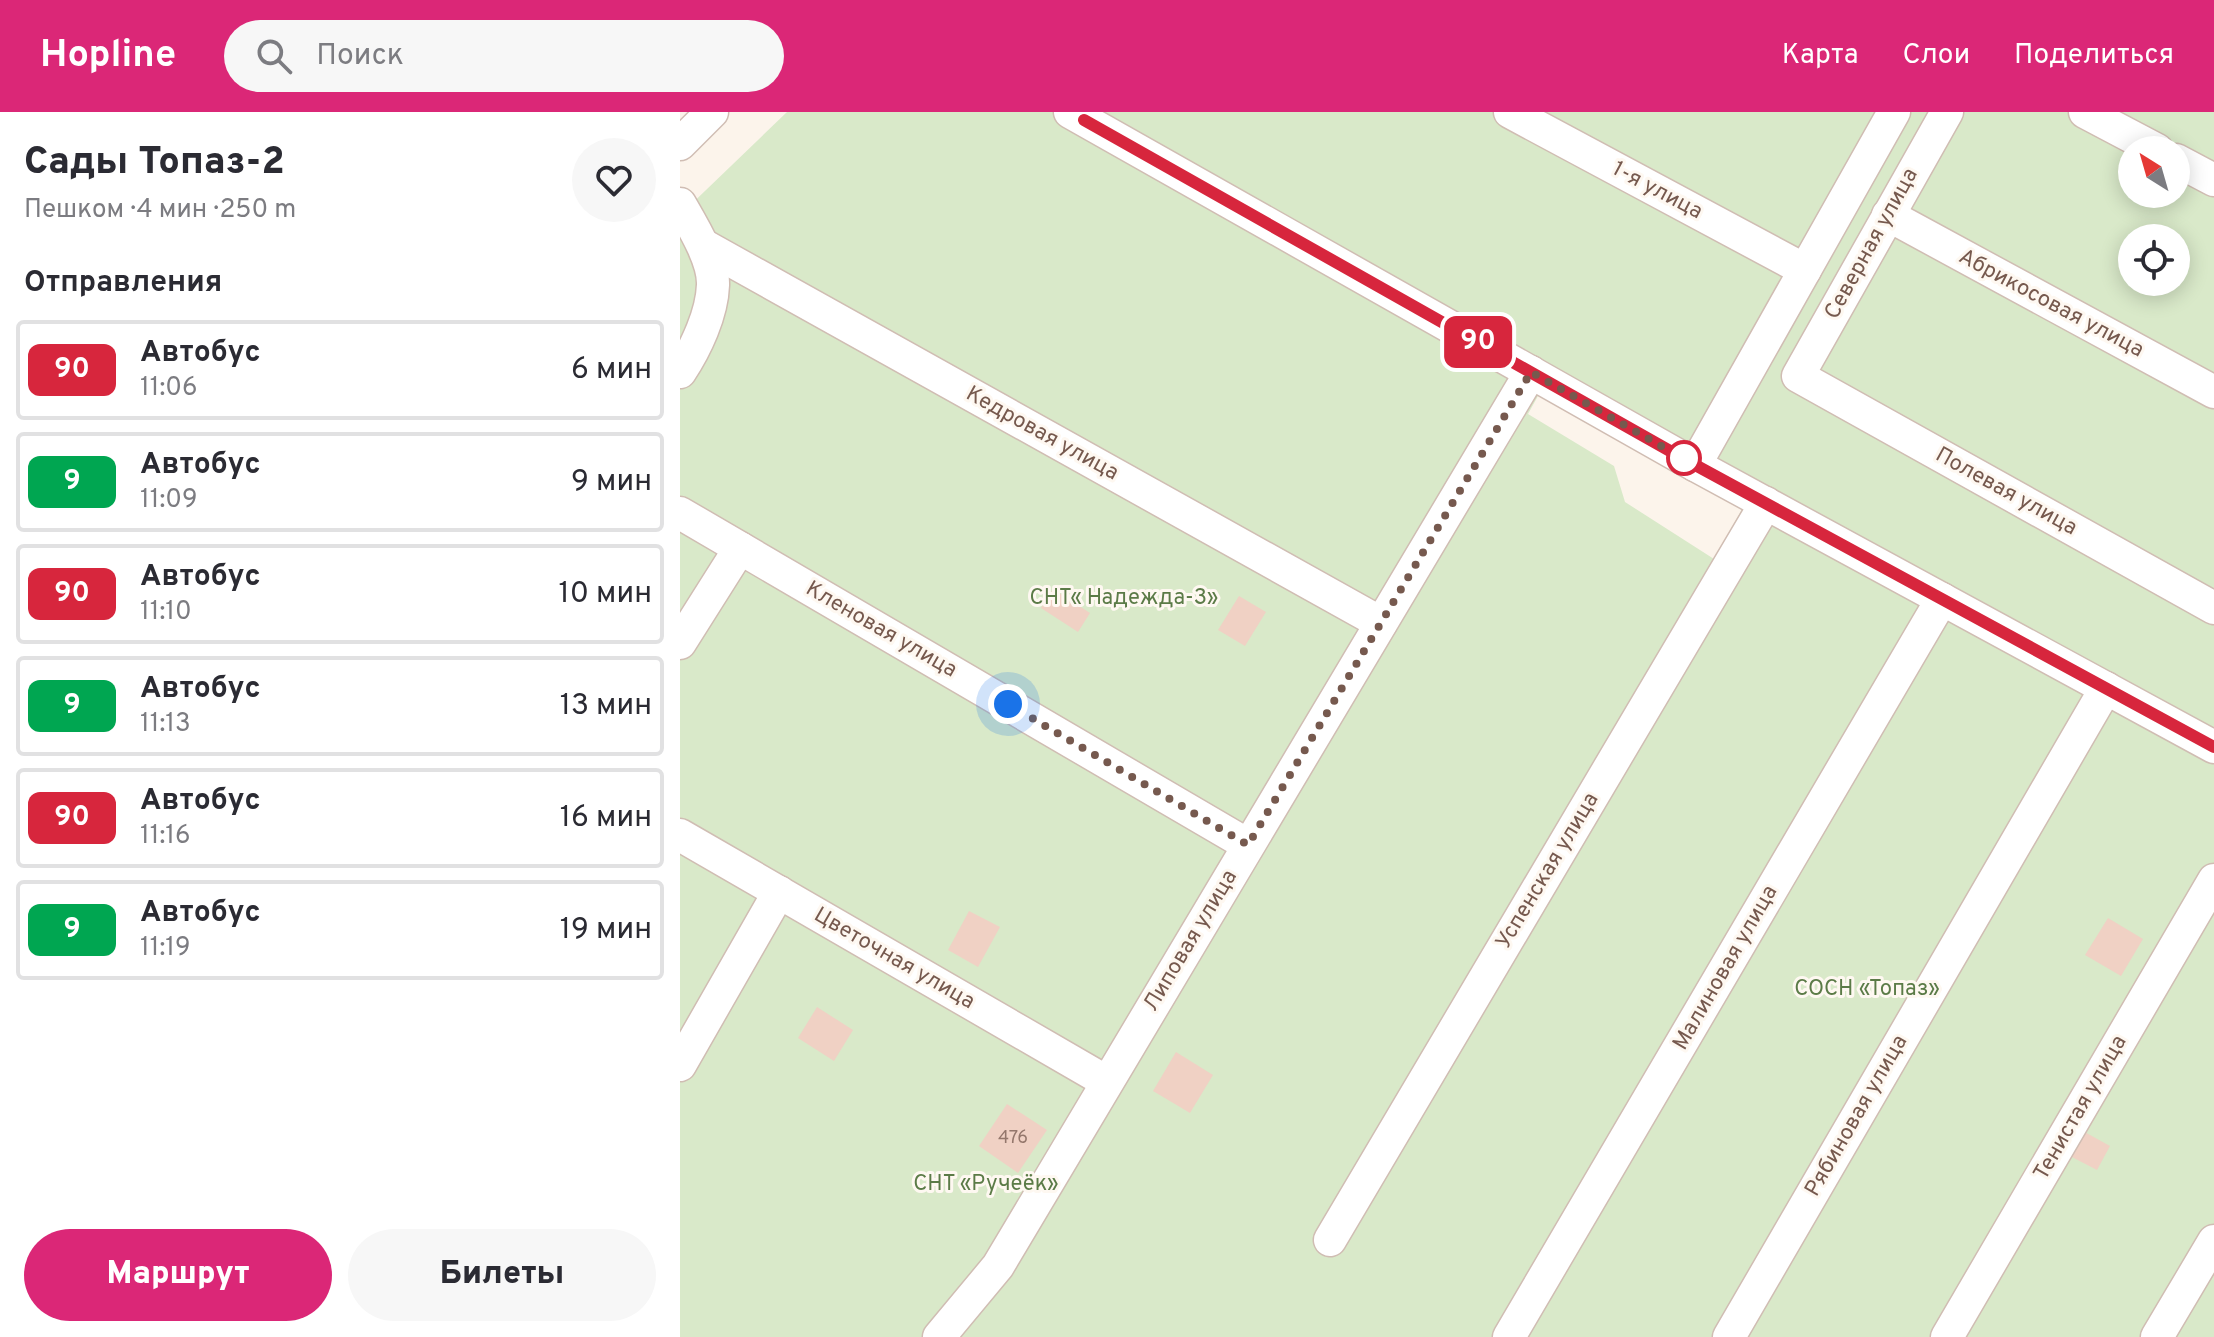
<!DOCTYPE html>
<html lang="ru">
<meta charset="utf-8">
<style>
:root{--surface:#fff;--page:#f7f7f7;--text:#2b2b33;--muted:#7c7c81;--line:#e1e1e2;--accent:#db2777}
body{margin:0;font-family:Overpass,sans-serif;background:var(--page);color:var(--text);height:100vh;display:flex;flex-direction:column;font-size:30px;white-space:nowrap}
*{box-sizing:border-box;margin:0}
p{font-size:26px;color:var(--muted)}
.icon{flex:none;width:44px;height:44px;fill:none;stroke:currentColor;stroke-width:2;stroke-linecap:round;stroke-linejoin:round}
.map{position:relative;flex:1;overflow:hidden}
.side{display:flex;flex-direction:column;background:var(--surface);width:680px}
.side>*{flex:none}
.badge{padding:0 16px;border-radius:12px;font-size:28px;line-height:52px}
.needle{width:52px;rotate:323deg}
.buttons{position:absolute;left:1438px;top:24px;display:grid;gap:16px}
.buttons a{display:grid;place-items:center;width:72px;height:72px;border-radius:50%;background:var(--surface);box-shadow:0 4px 20px #0003;font-size:40px}
.you{position:absolute;width:40px;height:40px;margin:-20px;border:6px solid #fff;border-radius:50%;background:#1a73e8;box-shadow:0 0 0 12px #1a73e833}
.map>.badge{position:absolute;translate:-50% -50%;box-shadow:0 0 0 4px #fff}
h2{padding:0 24px;font-size:30px;line-height:72px}
.round{display:grid;place-items:center;flex:none;width:84px;height:84px;border-radius:42px;background:var(--page)}
.headline{display:flex;align-items:center;justify-content:space-between;height:136px;padding:0 24px}
h1{font-size:38px;font-weight:800;line-height:60px}
.action{display:flex;gap:16px;margin-top:auto;padding:16px 24px}
.action a{flex:1;height:92px;border-radius:48px;background:var(--accent);color:#fff;font-size:32px;font-weight:800;line-height:92px;text-align:center}
.action a+a{background:var(--page);color:var(--text)}
ul{padding:0;list-style:none}
li{display:flex;align-items:center;gap:24px;height:100px;margin:0 16px 12px;padding:0 8px;border:4px solid var(--line);border-radius:8px}
li div{flex:1}
li b{display:block;font-size:30px}
li em{font-style:normal}
li .badge{min-width:88px;font-weight:700;text-align:center}
header{display:flex;align-items:center;gap:48px;box-sizing:border-box;height:112px;padding:0 40px;background:var(--accent);color:#fff}
header strong{font-size:38px}
nav{display:flex;gap:44px;margin-inline-start:auto;font-size:28px}
.search{width:560px;height:72px;background:var(--page);display:flex;align-items:center;gap:20px;box-sizing:border-box;padding:0 28px;border-radius:44px;color:var(--muted);font-size:30px}
main{display:flex;flex:1;min-height:0}
.map>svg:first-child{display:block}
</style>
<header>
<strong>Hopline</strong>
<div class="search"><svg class="icon" aria-label="search" viewBox="0 0 24 24"><circle cx="10" cy="10" r="6"/><path d="M15 15l6 6"/></svg>Поиск</div>
<nav><a>Карта</a><a>Слои</a><a>Поделиться</a></nav>
</header>
<main>
<section class="side">
<div class="headline"><div><h1>Сады Топаз-2</h1><p>Пешком · 4 мин · 250 m</p></div><a class="round"><svg class="icon" aria-label="heart" viewBox="0 0 24 24"><path d="M12 20l-8-8c-3-5 5-10 8-4 3-6 11-1 8 4z"/></svg></a></div>
<h2>Отправления</h2>
<ul>
<li><span class="badge" style="background:#d7263d;color:#fff">90</span><div><b>Автобус</b><p>11:06</p></div><em>6 мин</em></li>
<li><span class="badge" style="background:#00a651;color:#fff">9</span><div><b>Автобус</b><p>11:09</p></div><em>9 мин</em></li>
<li><span class="badge" style="background:#d7263d;color:#fff">90</span><div><b>Автобус</b><p>11:10</p></div><em>10 мин</em></li>
<li><span class="badge" style="background:#00a651;color:#fff">9</span><div><b>Автобус</b><p>11:13</p></div><em>13 мин</em></li>
<li><span class="badge" style="background:#d7263d;color:#fff">90</span><div><b>Автобус</b><p>11:16</p></div><em>16 мин</em></li>
<li><span class="badge" style="background:#00a651;color:#fff">9</span><div><b>Автобус</b><p>11:19</p></div><em>19 мин</em></li>
</ul>
<div class="action"><a>Маршрут</a><a>Билеты</a></div>
</section>
<div class="map">
<svg width="1534" height="1225" viewBox="0 0 1534 1225">
<rect width="100%" height="100%" fill="#fcf4eb"/>
<path fill="#d9e9c9" fill-rule="evenodd" d="M107 0H1534V1225H0V103ZM1452 38H1496V82H1452ZM1452 126H1496V170H1452ZM874 255 1078 369 1034 447 945 390 934 354 848 302Z"/>
<g fill="#f0d1c4">
<polygon points="373,477 410,501 398,520 361,496"/>
<polygon points="559,484 586,500 565,534 538,518"/>
<polygon points="289,799 320,815 298,855 268,838"/>
<polygon points="1428,806 1463,827 1441,864 1405,843"/>
<polygon points="137,895 173,918 154,949 118,926"/>
<polygon points="496,940 533,963 510,1001 473,979"/>
<polygon points="327,992 367,1018 338,1061 299,1034"/>
<polygon points="1401,1018 1430,1034 1417,1058 1388,1043"/>
</g>
<g fill="none" stroke-linecap="round" stroke-linejoin="round">
<g stroke="#d0bdb3" stroke-width="35">
<g id="minor">
<polyline points="390,0 1006,348 1534,635"/>
<polyline points="830,0 1125,158"/>
<polyline points="1267,0 1118,264 1534,496"/>
<polyline points="1405,0 1477,38"/>
<polyline points="0,32 32,0"/>
<polyline points="1496,48 1534,68"/>
<path d="M0 92C12 113 34 148 33 173 32 202 16 236 0 260"/>
<polyline points="1208,103 1534,280"/>
<polyline points="23,133 701,511"/>
<polyline points="1015,353 1214,0"/>
<polyline points="0,401 568,733"/>
<polyline points="0,531 60,436"/>
<polyline points="0,723 427,970"/>
<polyline points="0,953 99,780"/>
<polyline points="650,1128 1086,391"/>
<polyline points="259,1225 318,1154 851,260"/>
<polyline points="829,1225 1262,487"/>
<polyline points="1049,1225 1426,576"/>
<polyline points="1267,1225 1534,768"/>
<polyline points="1477,1225 1534,1129"/>
</g>
</g>
<use href="#minor" stroke="#fff" stroke-width="32"/>
</g>
<g fill="none" stroke-linecap="round" stroke-linejoin="round">
<g stroke="#fff" stroke-width="18">
<polyline id="line" points="404,8 1006,348 1534,635"/>
</g>
<use href="#line" stroke="#d7263d" stroke-width="12"/>
<polyline stroke="#76594e" stroke-width="8" stroke-dasharray="0 14.4" points="328,592 568,733 851,260 1006,348 1004,346"/>
</g>
<circle fill="#fff" stroke="#d7263d" stroke-width="4" cx="1004" cy="346" r="16"/>
<g text-anchor="middle" dominant-baseline="central" stroke-width="6" stroke-linejoin="round" paint-order="stroke">
<g font-size="18" fill="#94776c">
<text x="333" y="1026">476</text>
</g>
<g font-size="22" fill="#76594e" stroke="#fef8f1">
<text transform="translate(977 79) rotate(28)">1-я улица</text>
<text transform="translate(1192 132) rotate(-61)">Северная улица</text>
<text transform="translate(1371 192) rotate(28)">Абрикосовая улица</text>
<text transform="translate(362 322) rotate(29)">Кедровая улица</text>
<text transform="translate(1326 380) rotate(29)">Полевая улица</text>
<text transform="translate(201 518) rotate(30)">Кленовая улица</text>
<text transform="translate(868 759) rotate(-59)">Успенская улица</text>
<text transform="translate(511 829) rotate(-59)">Липовая улица</text>
<text transform="translate(214 847) rotate(30)">Цветочная улица</text>
<text transform="translate(1046 856) rotate(-60)">Малиновая улица</text>
<text transform="translate(1401 996) rotate(-60)">Тенистая улица</text>
<text transform="translate(1177 1004) rotate(-60)">Рябиновая улица</text>
</g>
<g font-size="22" fill="#5b7b47" stroke="#fef8f1">
<text x="444" y="486">СНТ« Надежда-3»</text>
<text x="1187" y="877">СОСН «Топаз»</text>
<text x="306" y="1072">СНТ «Ручеёк»</text>
</g>
</g>
</svg>
<div class="buttons">
<a><svg class="needle" viewBox="-14 -14 28 28"><path d="M0-13l5 13h-10z" fill="#e53935"/><path d="M0 13l5-13h-10z" fill="#7c7c81"/></svg></a>
<a><svg class="icon" aria-label="locate" viewBox="0 0 24 24"><circle cx="12" cy="12" r="6"/><path d="M12 2v4M12 18v4M2 12h4M18 12h4"/></svg></a>
</div>
<div class="you" style="left:328px;top:592px"></div>
<b class="badge" style="left:798px;top:230px;background:#d7263d;color:#fff">90</b>
</div>
</main>
